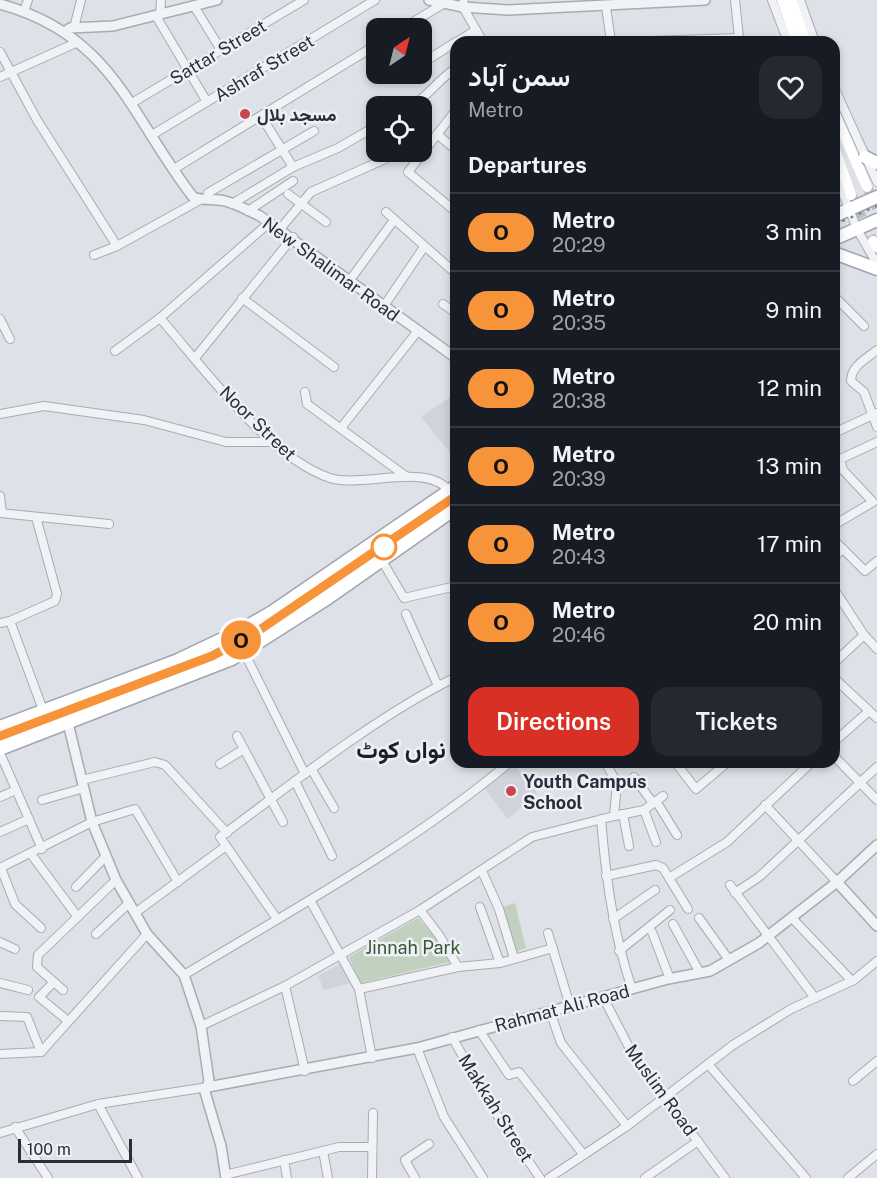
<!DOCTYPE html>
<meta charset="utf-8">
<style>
:root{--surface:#171b24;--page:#242831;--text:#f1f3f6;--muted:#9ea1a6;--line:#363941;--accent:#d93025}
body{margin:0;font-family:"Public Sans",Vazirmatn,sans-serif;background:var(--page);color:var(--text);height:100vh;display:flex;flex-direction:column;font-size:22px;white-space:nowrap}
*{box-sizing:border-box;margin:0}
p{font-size:20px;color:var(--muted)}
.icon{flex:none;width:33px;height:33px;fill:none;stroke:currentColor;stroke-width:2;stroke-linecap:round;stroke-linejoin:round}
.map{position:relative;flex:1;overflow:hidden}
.panel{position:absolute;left:450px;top:36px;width:390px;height:732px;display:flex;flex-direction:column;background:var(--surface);border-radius:18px;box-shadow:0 3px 9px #0003}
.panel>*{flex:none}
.badge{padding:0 12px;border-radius:20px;font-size:21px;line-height:39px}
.needle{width:39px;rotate:35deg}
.tools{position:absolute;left:366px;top:18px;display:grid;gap:12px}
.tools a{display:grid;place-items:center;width:66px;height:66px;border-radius:12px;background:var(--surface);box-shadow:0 3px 9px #0003;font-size:30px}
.scale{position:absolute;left:18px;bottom:15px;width:114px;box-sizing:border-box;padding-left:6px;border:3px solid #282e3d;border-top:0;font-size:16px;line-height:21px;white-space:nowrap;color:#282e3d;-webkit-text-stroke:4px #edf0f5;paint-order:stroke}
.map>.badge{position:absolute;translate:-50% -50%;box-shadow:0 0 0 3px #fff}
h2{padding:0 18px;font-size:22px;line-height:54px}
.round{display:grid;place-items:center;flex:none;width:63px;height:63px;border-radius:18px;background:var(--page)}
.overview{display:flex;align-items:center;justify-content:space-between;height:102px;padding:0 18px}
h1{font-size:28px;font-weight:600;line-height:45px}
.action{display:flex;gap:12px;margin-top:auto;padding:12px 18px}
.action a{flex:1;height:69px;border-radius:18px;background:var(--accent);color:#fff;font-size:24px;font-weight:600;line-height:69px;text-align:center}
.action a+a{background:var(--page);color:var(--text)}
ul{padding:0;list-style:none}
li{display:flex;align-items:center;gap:18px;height:78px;padding:0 18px;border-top:2px solid var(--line)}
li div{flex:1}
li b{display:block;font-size:22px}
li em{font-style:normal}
li .badge{min-width:66px;font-weight:700;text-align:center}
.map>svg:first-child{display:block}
</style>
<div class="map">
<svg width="877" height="1178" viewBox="0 0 877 1178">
<rect width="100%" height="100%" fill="#dee1e7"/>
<g fill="#d0d3dc">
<polygon points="456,393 456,460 421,417"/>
<polygon points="514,765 537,793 508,819 485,789"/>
<polygon points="340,964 350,983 324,990 318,976"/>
</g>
<g fill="#c2d1bf">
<polygon points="515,903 526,948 515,952 503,907"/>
<polygon points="418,918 436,938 450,962 360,983 349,957"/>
</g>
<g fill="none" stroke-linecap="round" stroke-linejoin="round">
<g stroke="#babdc5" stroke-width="10" stroke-dasharray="10 5" stroke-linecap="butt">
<polyline points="867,187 877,208"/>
<polyline points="851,195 873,241"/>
</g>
<g stroke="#a7abb4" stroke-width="10">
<g id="minor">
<polyline points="464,0 463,7 483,42"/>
<polyline points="735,0 739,38"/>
<polyline points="772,0 788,42"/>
<polyline points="800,0 815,42"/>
<polyline points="194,6 221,50"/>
<polyline points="606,7 611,42"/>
<polyline points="24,11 28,0"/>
<polyline points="160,15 161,0"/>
<polyline points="156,16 207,102"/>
<polyline points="74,28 81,0"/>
<polyline points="403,28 443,4"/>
<polyline points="457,42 476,30"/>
<polyline points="618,42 739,38 740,42"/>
<polyline points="0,52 37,120 117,246"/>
<polyline points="427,60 456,42"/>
<polyline points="0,77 78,42"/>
<polyline points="834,87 877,182"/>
<polyline points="132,103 304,0"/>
<path d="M412 106C429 95 439 79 456 68"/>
<polyline points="456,110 408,172 456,212"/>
<polyline points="261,116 293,167"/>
<polyline points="437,134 456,150"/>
<polyline points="152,135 375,0"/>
<polyline points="174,169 376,45"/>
<polyline points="834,171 857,229 877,264"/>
<polyline points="288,194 326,222"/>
<polyline points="207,198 208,193 314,131"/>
<polyline points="232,204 293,167 338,148 376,126"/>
<polyline points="248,211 293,181"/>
<polyline points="386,212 453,271"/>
<polyline points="280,229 311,192 385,159"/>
<polyline points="94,255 117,246 200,200"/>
<polyline points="350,280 394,220"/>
<polyline points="834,296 864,326"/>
<polyline points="242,298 334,367"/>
<polyline points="443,304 456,313"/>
<polyline points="384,306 424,247"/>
<path d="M160 318C202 366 269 458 330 478 361 488 428 462 449 491"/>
<polyline points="0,319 10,339"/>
<path d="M877 350C866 359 851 366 851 381L864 392 877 427"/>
<polyline points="115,351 160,318 270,222"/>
<polyline points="195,358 293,237"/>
<polyline points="305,392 307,404 407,477"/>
<polyline points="0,414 44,406 144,420 226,442 274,442"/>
<polyline points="341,428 417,332"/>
<polyline points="834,433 877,413"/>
<polyline points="834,462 877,442"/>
<polyline points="0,496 2,513"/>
<polyline points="0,513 109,524"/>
<polyline points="36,517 57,594 55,601 10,621 43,710"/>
<polyline points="834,525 873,502 843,470 840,459"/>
<polyline points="834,540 865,571 877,561"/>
<polyline points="834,557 843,549"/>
<polyline points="381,559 404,598 456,586"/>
<polyline points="834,589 864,635 877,649"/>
<polyline points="406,614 438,686"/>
<polyline points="0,623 10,621"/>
<polyline points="244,652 305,774"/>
<polyline points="834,663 864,635"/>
<polyline points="834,678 877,718"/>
<polyline points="237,736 283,822"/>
<polyline points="834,742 869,711"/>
<polyline points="0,753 42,849"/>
<polyline points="834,756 877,800"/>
<polyline points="675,762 696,789 728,762"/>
<polyline points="220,764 244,749"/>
<polyline points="312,770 334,808"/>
<polyline points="634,777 653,803"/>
<polyline points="82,780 155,762 165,765 227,833"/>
<polyline points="295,781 332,856"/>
<polyline points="0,797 16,790"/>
<polyline points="42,800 84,788"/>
<polyline points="656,801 677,835"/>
<polyline points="765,805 837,882"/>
<polyline points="644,810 656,842"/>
<polyline points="623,814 629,846"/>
<polyline points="614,816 644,810 663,796"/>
<path d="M601 819C606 878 613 933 632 989"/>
<polyline points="0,832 29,819"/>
<polyline points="31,854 77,916"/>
<polyline points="0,868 92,822 135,809 178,882"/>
<polyline points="1,868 15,904 41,928"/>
<polyline points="482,871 499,909 514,958"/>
<polyline points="606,876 656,865 663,868 669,878 727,842 812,762"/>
<polyline points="669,878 688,909"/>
<polyline points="730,885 815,998"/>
<polyline points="76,887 106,856"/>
<polyline points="735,893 759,877 877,767"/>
<polyline points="310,900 359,989 372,1058"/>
<polyline points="480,907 500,963"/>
<polyline points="420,910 532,837 614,816 617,783 605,762"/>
<polyline points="135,913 226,846"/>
<polyline points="699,918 729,960"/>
<polyline points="792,918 852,981"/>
<path d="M277 919 220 837C293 783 375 717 456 677"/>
<polyline points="613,919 655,890"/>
<polyline points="673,924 700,973"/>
<polyline points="652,932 670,979"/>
<polyline points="548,933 570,1006"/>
<polyline points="96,934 129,903"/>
<polyline points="0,942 15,949"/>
<polyline points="619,951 670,910"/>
<path d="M184 975C295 908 410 846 510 762"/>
<polyline points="54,982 39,997 68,1021"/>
<polyline points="0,983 28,990"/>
<polyline points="285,986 305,1071"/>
<polyline points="359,989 458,967 500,963 553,948"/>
<polyline points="63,990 37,967 38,955 116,880"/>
<polyline points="603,997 632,1053 725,1178"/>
<polyline points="550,1011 561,1043 627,1126"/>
<polyline points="0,1016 27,1017 41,1052"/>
<polyline points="201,1026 285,986 420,910 439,935 458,967"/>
<polyline points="479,1030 509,1075 519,1072 583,1154"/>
<polyline points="452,1037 491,1106 540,1178"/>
<polyline points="417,1048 444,1117 483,1178"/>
<polyline points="0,1054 41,1052 147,934"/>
<polyline points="708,1064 806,1178"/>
<polyline points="853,1081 877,1061"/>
<polyline points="98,1104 138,1178"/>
<polyline points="15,1127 48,1178"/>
<polyline points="0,1133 98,1104 208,1087"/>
<polyline points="323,1151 328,1178"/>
<polyline points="284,1160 287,1178"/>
<polyline points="225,1175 339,1147 372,1147"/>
<polyline points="372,1178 373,1113"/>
<polyline points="415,1178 405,1160 429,1144"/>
<polyline points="549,1178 627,1126 733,1045 791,1009 854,980 877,961"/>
<polyline points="645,1178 698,1141"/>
<polyline points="848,1178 877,1154"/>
</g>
</g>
<g stroke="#a7abb4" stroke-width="12">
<g id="tertiary">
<polyline points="429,0 463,7 508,10 705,0"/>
<path d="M0 4C113 35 129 114 193 197 202 201 214 198 225 201 237 204 249 211 260 216L456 358"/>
<polyline points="66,31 70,28 113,26 217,0"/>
<polyline points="68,723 92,822 116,880 147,934 184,975 201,1026 209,1081 205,1092 221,1146 226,1178"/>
<polyline points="837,882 877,926"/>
<polyline points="208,1087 417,1048 668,979 710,971 759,943 837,882 877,845"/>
</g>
</g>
<g stroke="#9ea4b2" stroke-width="15">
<g id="primary">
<polyline points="865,157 877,163"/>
<polyline points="834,216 877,197"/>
<polyline points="834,239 877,220"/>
<polyline points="834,253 877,269"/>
<polyline points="0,727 178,660 237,632 272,612 456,486"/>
<polyline points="0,749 232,659 325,600 456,508"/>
</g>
</g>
<use href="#minor" stroke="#f0f2f5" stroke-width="8"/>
<use href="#tertiary" stroke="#f0f2f5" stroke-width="9"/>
<g stroke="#fff" stroke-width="10">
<polyline points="782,0 797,42"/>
<polyline points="791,0 806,42"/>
<polyline points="834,112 867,187"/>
<polyline points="834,147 851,195"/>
<polyline points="873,241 877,247"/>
</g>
<use href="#primary" stroke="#fff" stroke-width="12"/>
<g stroke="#787f90" stroke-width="2" stroke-dasharray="3 6" stroke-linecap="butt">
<polyline points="834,225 877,206"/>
<path d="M0 730C69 704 142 684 208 651 296 607 376 545 456 489"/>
</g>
</g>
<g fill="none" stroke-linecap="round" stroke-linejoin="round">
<g stroke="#fff" stroke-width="14">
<polyline id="line" points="0,736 212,656 255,633 456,496"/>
</g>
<use href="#line" stroke="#f7943a" stroke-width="9"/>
</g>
<g fill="#c9464e" stroke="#edf0f5" stroke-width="2">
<circle cx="245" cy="114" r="6"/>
<circle cx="511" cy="791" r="6"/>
</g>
<circle fill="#fff" stroke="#f7943a" stroke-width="3" cx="384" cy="547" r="12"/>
<g text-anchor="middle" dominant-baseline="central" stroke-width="5" stroke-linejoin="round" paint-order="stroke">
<g font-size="18" fill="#282e3d" stroke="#edf0f5">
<text transform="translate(218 52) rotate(-31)">Sattar Street</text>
<text transform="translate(264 68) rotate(-31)">Ashraf Street</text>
<text transform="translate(331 269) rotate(36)">New Shalimar Road</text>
<text transform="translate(258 423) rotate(44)">Noor Street</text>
<text transform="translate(562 1008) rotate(-15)">Rahmat Ali Road</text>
<text transform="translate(661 1090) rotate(54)">Muslim Road</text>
<text transform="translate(496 1108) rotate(58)">Makkah Street</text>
</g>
<g font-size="18" font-weight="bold" fill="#282e3d" stroke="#edf0f5" text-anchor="start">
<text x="257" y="114">مسجد بلال</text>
<text x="523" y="781">Youth Campus<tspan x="523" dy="21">School</tspan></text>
</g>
<g font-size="18" fill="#395835" stroke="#edf0f5">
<text x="413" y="947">Jinnah Park</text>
</g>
<g font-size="24" font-weight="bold" fill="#1a1f2e" stroke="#edf0f5">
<text x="401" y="749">نواں کوٹ</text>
</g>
</g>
</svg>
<div class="tools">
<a><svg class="needle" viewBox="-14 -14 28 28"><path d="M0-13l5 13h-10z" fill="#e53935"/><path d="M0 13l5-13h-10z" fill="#9ea1a6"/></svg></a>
<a><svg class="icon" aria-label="locate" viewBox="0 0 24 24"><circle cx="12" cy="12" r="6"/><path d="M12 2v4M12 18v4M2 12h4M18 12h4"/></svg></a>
</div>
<div class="scale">100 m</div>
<b class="badge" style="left:241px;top:640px;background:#f7943a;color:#111">O</b>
<section class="panel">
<div class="overview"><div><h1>سمن آباد</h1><p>Metro</p></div><a class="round"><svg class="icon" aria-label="heart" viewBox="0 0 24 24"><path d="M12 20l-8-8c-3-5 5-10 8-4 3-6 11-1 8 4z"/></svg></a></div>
<h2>Departures</h2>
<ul>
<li><span class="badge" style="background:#f7943a;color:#111">O</span><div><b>Metro</b><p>20:29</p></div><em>3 min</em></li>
<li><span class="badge" style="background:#f7943a;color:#111">O</span><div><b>Metro</b><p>20:35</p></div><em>9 min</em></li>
<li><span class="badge" style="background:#f7943a;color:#111">O</span><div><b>Metro</b><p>20:38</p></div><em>12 min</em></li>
<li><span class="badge" style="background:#f7943a;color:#111">O</span><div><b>Metro</b><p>20:39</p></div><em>13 min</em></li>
<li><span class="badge" style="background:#f7943a;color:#111">O</span><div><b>Metro</b><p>20:43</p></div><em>17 min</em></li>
<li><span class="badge" style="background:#f7943a;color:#111">O</span><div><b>Metro</b><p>20:46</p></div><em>20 min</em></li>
</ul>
<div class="action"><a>Directions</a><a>Tickets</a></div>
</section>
</div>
